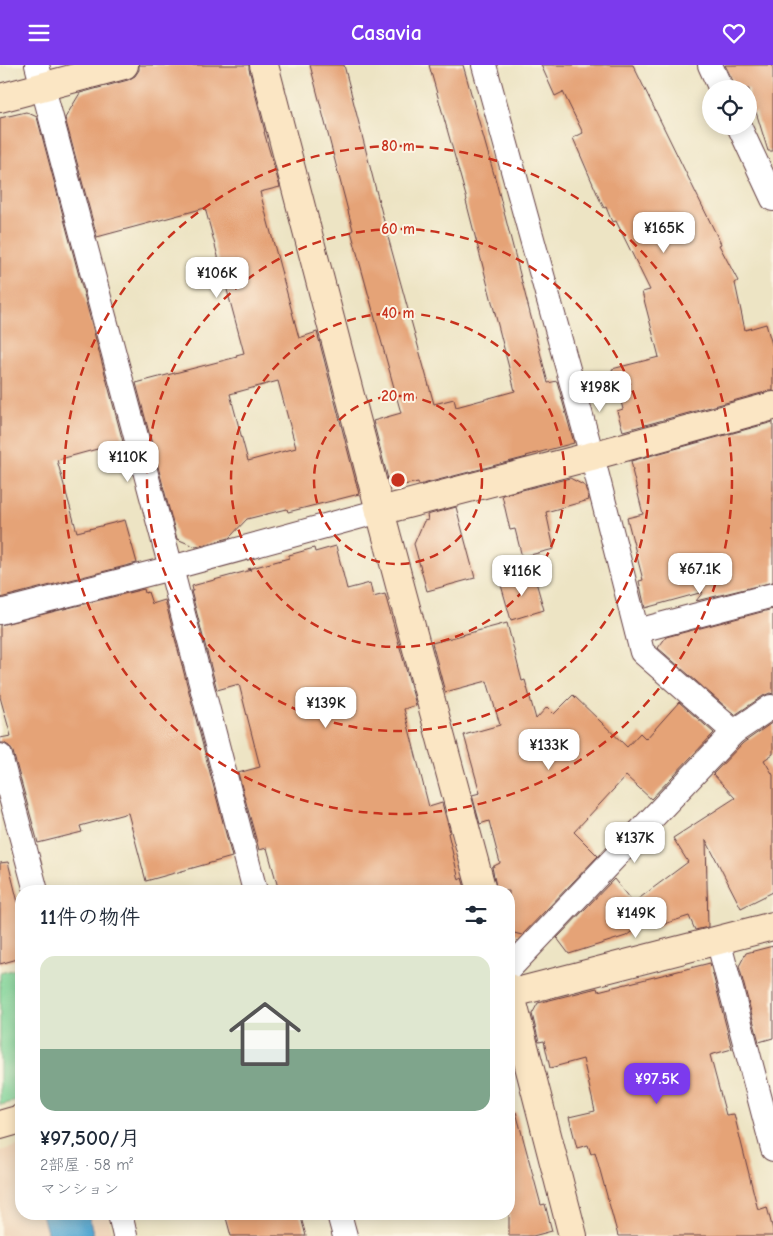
<!DOCTYPE html>
<html lang="ja">
<head>
<meta charset="utf-8">
<style>
  :root { --surface:#fff; --page:#f2f2f3; --text:#1f2937; --muted:#747a83; --line:#e0e1e3; --accent:#7c3aed }
  body { margin:0; font-family:"Comic Neue","Klee One",sans-serif; background:var(--page); color:var(--text); height:100vh; display:flex; flex-direction:column; font-size:19px; white-space:nowrap }
  * { box-sizing:border-box; margin:0 }
  p { font-size:16px; color:var(--muted) }
  .icon { flex:none; width:28px; height:28px; fill:none; stroke:currentColor; stroke-width:2; stroke-linecap:round; stroke-linejoin:round }
  .map { position:relative; flex:1; overflow:hidden }
  .details { position:absolute; left:15px; top:820px; width:500px; height:335px; display:flex; flex-direction:column; background:var(--surface); border-radius:20px; box-shadow:0 2px 12px #0003 }
  .details>* { flex:none }
  .fabs { position:absolute; left:702px; top:15px; display:grid; gap:10px }
  .fabs a { display:grid; place-items:center; width:55px; height:55px; border-radius:50%; background:var(--surface); box-shadow:0 2px 12px #0003; font-size:25px }
  .price { position:absolute; translate:-50% -42px; padding:0 11px; border-radius:10px; background:#fff; color:#222; font-size:16px; line-height:32px; filter:drop-shadow(0 1px 2px #0008) }
  .price::after { content:''; position:absolute; left:50%; top:30px; width:15px; height:11px; margin-left:-8px; background:inherit; clip-path:polygon(0 0,100% 0,50% 100%) }
  .price.on { background:var(--accent); color:#fff }
  ul { padding:0; list-style:none }
  li { display:grid; align-content:center; gap:10px; height:265px; padding:0 25px }
  li+li { border-top:1px solid var(--line) }
  li span { display:grid; place-items:center; height:155px; border-radius:15px; color:#555 }
  li>.icon { margin-inline-start:auto }
  span .icon { width:90px; height:90px; fill:#fffc; stroke-width:1 }
  li b { font-size:21px }
  h2 { display:flex; justify-content:space-between; align-items:center; height:60px; padding:0 25px; font-size:21px }
  header { display:flex; justify-content:space-between; align-items:center; height:65px; padding:0 25px; background:var(--accent); color:#fff; font-size:22px; font-weight:700 }
  .map>svg:first-child { display:block }
</style>
</head>
<body>
<header><svg class="icon" aria-label="menu" viewBox="0 0 24 24"><path d="M4 6h16M4 12h16M4 18h16"/></svg>Casavia<svg class="icon" aria-label="heart" viewBox="0 0 24 24"><path d="M12 20l-8-8c-3-5 5-10 8-4 3-6 11-1 8 4z"/></svg></header>
<div class="map">
<svg width="773" height="1171" viewBox="0 0 773 1171">
  <rect width="100%" height="100%" fill="#fcf5e5"/>
  <filter id="ink" filterUnits="userSpaceOnUse"><feTurbulence type="fractalNoise" baseFrequency=".02" numOctaves="2"/><feDisplacementMap in="SourceGraphic" scale="10" xChannelSelector="R" yChannelSelector="G"/><feConvolveMatrix kernelMatrix="1 2 1 2 8 2 1 2 1" color-interpolation-filters="sRGB"/></filter>
  <filter id="wash" filterUnits="userSpaceOnUse"><feTurbulence type="fractalNoise" baseFrequency=".0096" numOctaves="4" result="noise"/><feDisplacementMap in="SourceGraphic" scale="20" xChannelSelector="R" yChannelSelector="G"/><feGaussianBlur stdDeviation="1.12" result="paint"/><feColorMatrix in="noise" values="0 0 0 0 0 0 0 0 0 0 0 0 0 0 0 0 0 1.4 0 .05"/><feComposite in="paint" operator="in"/></filter>
  <g filter="url(#wash)">
    <rect width="100%" height="100%" fill="#ede4c4"/>
    <!-- built -->
    <polygon fill="#efd6bb" points="21,1080 21,1149 108,1149 113,1171 0,1171 0,1086"/>
    <!-- green -->
    <polygon fill="#7dd396" stroke="#647960" points="21,903 21,1035 0,1040 0,908"/>
    <!-- water -->
    <polygon fill="#57a8d2" stroke="#50647e" points="42,1149 88,1149 94,1171 48,1171"/>
    <g id="blocks">
      <!-- building -->
      <g fill="#e5a377" fill-rule="evenodd">
        <path d="M139,0H249V4L265,67H264L280,122L260,127L299,273L317,267L359,429L288,447L287,444L247,454L229,473L196,482L177,474L136,318L237,292L236,290L244,288L205,143L97,172L65,53L80,28L128,15L135,11L139,5ZM278,316L296,383L248,396L230,329Z"/>
        <polygon points="310,0 344,0 388,172 434,339 454,334 456,342 515,326 466,136 467,135 429,0 463,0 497,120 548,318 557,316 574,378 526,391 527,392 419,420 418,417 399,421 388,414 373,356 401,348 351,166 353,165"/>
        <polygon points="541,0 633,0 721,179 719,180 738,216 735,218 745,265 766,259 773,283 773,326 769,326 623,366 617,346 623,344 612,304 659,292 642,227 650,225 616,156 612,157 606,142 604,143 599,133 573,73 583,68 563,27 555,31"/>
        <polygon points="725,0 773,0 773,86 768,86 756,47 749,50 749,24 734,24 734,18"/>
        <polygon points="26,47 37,52 123,377 57,395 77,467 125,455 137,498 0,533 0,53"/>
        <polygon points="773,357 773,517 696,536 703,527 645,543 639,516 643,515 627,453 643,449 632,405 633,405 631,396"/>
        <polygon points="570,413 585,421 589,435 546,447 554,484 522,492 515,464 510,465 502,430"/>
        <polygon points="456,442 475,513 427,526 414,479 424,456 428,455 427,450"/>
        <polygon points="336,481 347,524 370,518 373,532 385,529 416,640 404,644 429,742 442,738 450,767 448,768 459,815 462,813 466,826 279,826 267,783 259,785 238,708 260,702 239,619 217,625 191,526 193,526 192,521 251,505 248,504 289,493 289,490 314,483 315,487"/>
        <polygon points="534,510 544,545 511,555 501,520"/>
        <polygon points="144,524 145,528 148,527 152,539 165,535 232,792 146,816 128,748 80,761 82,767 38,778 13,687 9,681 4,678 0,678 0,673 11,671 0,632 0,560"/>
        <polygon points="773,544 773,629 770,628 763,631 735,650 658,583 666,572"/>
        <polygon points="507,558 522,616 525,615 536,654 547,642 554,649 573,630 627,682 640,668 646,674 679,637 714,668 651,734 626,711 574,767 598,791 522,870 514,868 509,851 509,826 497,826 492,802 500,798 489,756 480,759 472,730 480,728 464,670 500,660 487,616 445,627 432,578"/>
        <polygon points="773,657 773,689 764,695 773,710 773,827 741,843 706,775 708,862 695,865 689,851 655,862 649,853 626,871 569,889 557,873 614,814 633,838 688,797 673,773 735,733 713,709 743,678"/>
        <polygon points="8,797 21,850 21,893 0,899 0,798"/>
        <polygon points="773,881 773,973 759,977 739,901 746,888"/>
        <polygon points="710,898 732,984 710,990 726,1050 734,1049 758,1145 767,1142 773,1165 773,1171 618,1171 595,1087 591,1089 588,1080 577,1083 569,1052 595,1046 583,994 550,1003 544,976 539,977 532,949 538,938 597,923 598,926"/>
        <polygon points="516,1047 541,1140 545,1139 552,1166 533,1171 509,1171 509,1048"/>
        <polygon points="225,1149 300,1149 306,1171 231,1171"/>
      </g>
    </g>
  </g>
  <g filter="url(#ink)">
    <use href="#blocks" fill-opacity="0" stroke="#623d42" stroke-width="1"/>
    <g fill="none" stroke-linecap="round" stroke-linejoin="round">
      <!-- street casing -->
      <g stroke="#623d42" stroke-width="26">
        <g id="street">
          <polyline points="37,0 171,503 255,826"/>
          <polyline points="484,0 592,391 642,587 734,667 771,642"/>
          <polyline points="710,0 721,24"/>
          <polyline points="739,61 773,134"/>
          <polyline points="0,547 171,503 380,446"/>
          <polyline points="637,566 773,530"/>
          <polyline points="0,691 36,826"/>
          <polyline points="718,875 773,1084"/>
          <polyline points="509,904 734,667"/>
          <polyline points="120,1149 125,1171"/>
          <polyline points="339,1149 345,1171"/>
        </g>
      </g>
      <!-- secondary casing -->
      <g stroke="#623d42" stroke-width="30">
        <g id="secondary">
          <polyline points="264,0 380,446 482,826"/>
          <polyline points="0,33 124,0"/>
          <polyline points="380,446 592,391 773,341"/>
          <polyline points="509,923 573,1171"/>
          <polyline points="509,929 773,861"/>
          <polyline points="0,1060 21,1054"/>
        </g>
      </g>
      <!-- street -->
      <use href="#street" stroke="#fff" stroke-width="24"/>
      <!-- secondary -->
      <use href="#secondary" stroke="#fbe6c4" stroke-width="28"/>
    </g>
  </g>
  <!-- distance rings -->
  <g fill="none" stroke="#c8321e" stroke-width="2.5" stroke-dasharray="9 6">
    <circle cx="398" cy="415" r="84"/>
    <circle cx="398" cy="415" r="167"/>
    <circle cx="398" cy="415" r="251"/>
    <circle cx="398" cy="415" r="334"/>
  </g>
  <circle cx="398" cy="415" r="8" fill="#c8321e" stroke="#fcf5e5" stroke-width="2.5"/>
  <g font-size="15" text-anchor="middle" font-weight="bold" fill="#c8321e" stroke="#fcf5e5" stroke-width="4" stroke-linejoin="round" paint-order="stroke">
    <text x="398" y="86">80 m</text>
    <text x="398" y="169">60 m</text>
    <text x="398" y="253">40 m</text>
    <text x="398" y="336">20 m</text>
  </g>
</svg>
<div class="fabs">
<a><svg class="icon" aria-label="locate" viewBox="0 0 24 24"><circle cx="12" cy="12" r="6"/><path d="M12 2v4M12 18v4M2 12h4M18 12h4"/></svg></a>
</div>
<b class="price" style="left:664px;top:189px">¥165K</b>
<b class="price" style="left:217px;top:234px">¥106K</b>
<b class="price" style="left:600px;top:348px">¥198K</b>
<b class="price" style="left:128px;top:418px">¥110K</b>
<b class="price" style="left:700px;top:530px">¥67.1K</b>
<b class="price" style="left:522px;top:532px">¥116K</b>
<b class="price" style="left:326px;top:664px">¥139K</b>
<b class="price" style="left:549px;top:706px">¥133K</b>
<b class="price" style="left:635px;top:799px">¥137K</b>
<b class="price" style="left:636px;top:874px">¥149K</b>
<b class="price on" style="left:657px;top:1040px">¥97.5K</b>
<section class="details">
<h2>11件の物件<svg class="icon" aria-label="filters" viewBox="0 0 24 24"><path d="M4 7h16M4 17h16"/><circle cx="9" cy="7" r="2"/><circle cx="15" cy="17" r="2"/></svg></h2>
<ul>
<li><span style="background:linear-gradient(#dfe7d0 60%,#7fa58c 0)"><svg class="icon" aria-label="home" viewBox="0 0 24 24"><path d="M3 11l9-7 9 7M6 9v11h12V9"/></svg></span><div><b>¥97,500/月</b><p>2部屋 · 58 m²</p><p>マンション</p></div></li>
</ul>
</section>
</div>
</body>
</html>
